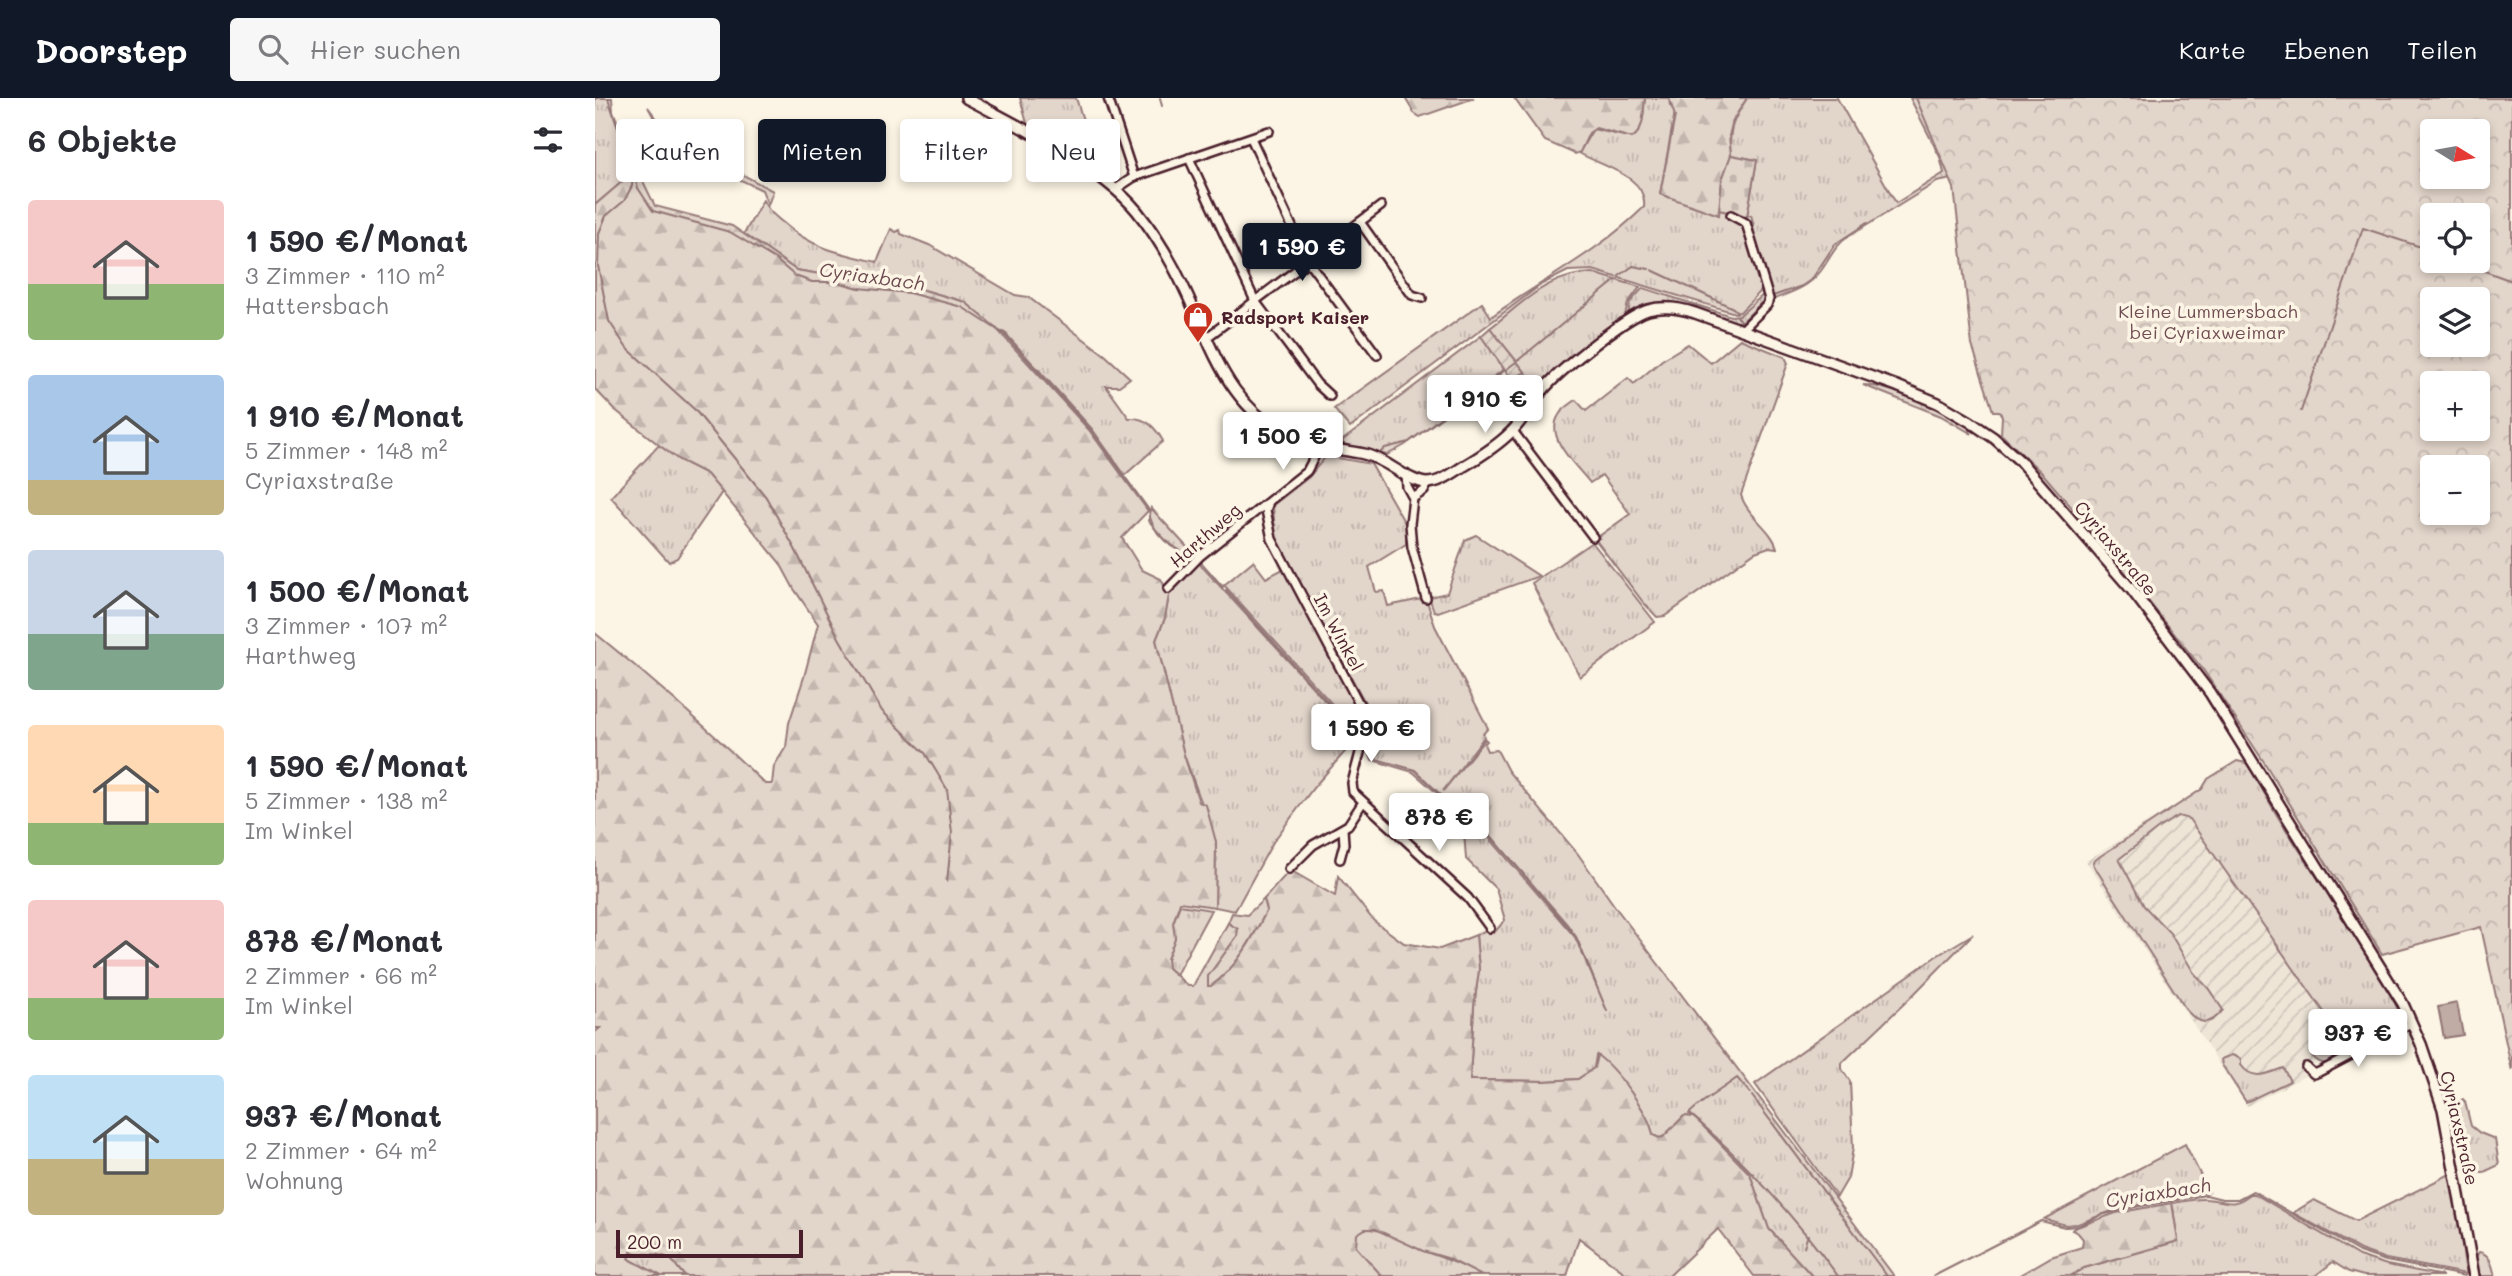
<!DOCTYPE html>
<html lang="de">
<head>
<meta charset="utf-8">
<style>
  :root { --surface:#fff; --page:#f7f7f7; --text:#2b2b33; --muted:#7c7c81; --accent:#111827 }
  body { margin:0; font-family:Mali,sans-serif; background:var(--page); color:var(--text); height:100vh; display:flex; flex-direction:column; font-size:26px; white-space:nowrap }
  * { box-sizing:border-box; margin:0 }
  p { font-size:23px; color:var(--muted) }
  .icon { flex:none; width:38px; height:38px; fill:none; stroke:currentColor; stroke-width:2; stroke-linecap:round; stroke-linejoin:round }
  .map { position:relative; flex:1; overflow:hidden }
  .side { display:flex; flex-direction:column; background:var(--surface); width:595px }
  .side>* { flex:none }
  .top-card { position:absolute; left:21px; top:21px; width:665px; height:63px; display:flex; gap:14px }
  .needle { width:46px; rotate:101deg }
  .tools { position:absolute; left:1825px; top:21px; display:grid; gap:14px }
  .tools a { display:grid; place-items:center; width:70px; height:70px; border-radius:7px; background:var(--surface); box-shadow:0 4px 10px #0003; font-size:35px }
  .scale { position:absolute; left:21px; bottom:18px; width:187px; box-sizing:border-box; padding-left:7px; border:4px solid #4a1f2b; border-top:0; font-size:19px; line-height:24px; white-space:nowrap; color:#4a1f2b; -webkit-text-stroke:5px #fcf5e5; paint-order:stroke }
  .price { position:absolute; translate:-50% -60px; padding:0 16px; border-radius:7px; background:#fff; color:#222; font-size:23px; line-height:46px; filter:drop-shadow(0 2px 4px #0008) }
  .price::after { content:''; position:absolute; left:50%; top:42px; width:21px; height:16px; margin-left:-10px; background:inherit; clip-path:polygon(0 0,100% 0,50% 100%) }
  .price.current { background:var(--accent); color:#fff }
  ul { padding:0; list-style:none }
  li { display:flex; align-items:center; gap:21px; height:175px; padding:0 28px }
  li span { display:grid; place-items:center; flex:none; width:196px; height:140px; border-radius:7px; color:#555 }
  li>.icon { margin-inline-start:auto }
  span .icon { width:84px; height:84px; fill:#fffc; stroke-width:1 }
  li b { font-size:30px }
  h2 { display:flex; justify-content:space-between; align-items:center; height:84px; padding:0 28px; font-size:30px }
  .chip { padding:0 24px; border-radius:7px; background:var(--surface); box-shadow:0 4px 10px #0003; font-size:24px; line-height:63px }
  .chip.current { background:var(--accent); color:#fff }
  header { display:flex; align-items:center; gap:42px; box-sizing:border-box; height:98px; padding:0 35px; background:var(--accent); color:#fff }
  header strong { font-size:33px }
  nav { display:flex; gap:38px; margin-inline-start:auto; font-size:24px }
  .search { width:490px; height:63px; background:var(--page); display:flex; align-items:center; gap:18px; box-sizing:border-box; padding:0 24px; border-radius:7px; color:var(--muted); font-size:26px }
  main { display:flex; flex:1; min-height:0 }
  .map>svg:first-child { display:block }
</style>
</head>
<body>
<header>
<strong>Doorstep</strong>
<div class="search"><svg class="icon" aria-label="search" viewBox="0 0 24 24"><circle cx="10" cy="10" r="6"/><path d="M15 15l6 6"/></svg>Hier suchen</div>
<nav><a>Karte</a><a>Ebenen</a><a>Teilen</a></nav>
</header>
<main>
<section class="side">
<h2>6 Objekte<svg class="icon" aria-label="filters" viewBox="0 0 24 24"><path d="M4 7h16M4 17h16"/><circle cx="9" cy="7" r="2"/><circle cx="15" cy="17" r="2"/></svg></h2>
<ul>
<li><span style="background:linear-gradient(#f6c9c9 60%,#8fb573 0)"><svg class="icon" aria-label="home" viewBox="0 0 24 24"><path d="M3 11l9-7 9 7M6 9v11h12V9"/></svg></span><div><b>1 590 €/Monat</b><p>3 Zimmer · 110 m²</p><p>Hattersbach</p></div></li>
<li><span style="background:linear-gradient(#a9c7e8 75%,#c2b280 0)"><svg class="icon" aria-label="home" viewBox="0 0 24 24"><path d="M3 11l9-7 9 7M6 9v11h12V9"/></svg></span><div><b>1 910 €/Monat</b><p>5 Zimmer · 148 m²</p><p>Cyriaxstraße</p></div></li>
<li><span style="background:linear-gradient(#c9d6e8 60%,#7fa58c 0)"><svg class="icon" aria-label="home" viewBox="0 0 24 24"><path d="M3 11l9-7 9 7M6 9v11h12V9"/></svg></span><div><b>1 500 €/Monat</b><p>3 Zimmer · 107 m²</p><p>Harthweg</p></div></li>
<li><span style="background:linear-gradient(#ffd9b3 70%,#8fb573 0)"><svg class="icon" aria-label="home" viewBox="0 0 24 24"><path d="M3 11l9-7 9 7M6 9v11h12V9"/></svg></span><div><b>1 590 €/Monat</b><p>5 Zimmer · 138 m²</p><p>Im Winkel</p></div></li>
<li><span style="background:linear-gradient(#f6c9c9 70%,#8fb573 0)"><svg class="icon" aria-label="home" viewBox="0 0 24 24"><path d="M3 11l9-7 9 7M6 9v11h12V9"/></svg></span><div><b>878 €/Monat</b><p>2 Zimmer · 66 m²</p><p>Im Winkel</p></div></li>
<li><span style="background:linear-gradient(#bfe0f5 60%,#c2b280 0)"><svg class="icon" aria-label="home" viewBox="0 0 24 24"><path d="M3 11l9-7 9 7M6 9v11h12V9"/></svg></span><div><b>937 €/Monat</b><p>2 Zimmer · 64 m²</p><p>Wohnung</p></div></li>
</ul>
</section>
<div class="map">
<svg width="1917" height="1178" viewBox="0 0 1917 1178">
  <defs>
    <pattern id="industrial-furrows" width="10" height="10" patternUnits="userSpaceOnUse" patternTransform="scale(1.75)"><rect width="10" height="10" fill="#eee5d7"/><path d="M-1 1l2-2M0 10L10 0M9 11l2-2" fill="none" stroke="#cec4b9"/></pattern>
    <pattern id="grass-tufts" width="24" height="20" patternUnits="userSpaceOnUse" patternTransform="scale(1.75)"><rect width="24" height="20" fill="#e2d5ca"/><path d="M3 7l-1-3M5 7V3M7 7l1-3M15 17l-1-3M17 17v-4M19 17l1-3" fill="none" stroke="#c3b6ae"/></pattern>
    <pattern id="forest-firs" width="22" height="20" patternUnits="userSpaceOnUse" patternTransform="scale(1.75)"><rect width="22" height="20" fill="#e2d5ca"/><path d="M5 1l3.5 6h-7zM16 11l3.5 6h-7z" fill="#c3b6ae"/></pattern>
    <pattern id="cemetery-stones" width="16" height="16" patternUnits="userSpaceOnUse" patternTransform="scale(1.75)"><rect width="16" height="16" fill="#e2d5ca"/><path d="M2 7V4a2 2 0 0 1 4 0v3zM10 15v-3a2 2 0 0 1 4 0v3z" fill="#c3b6ae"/></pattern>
    <pattern id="park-crowns" width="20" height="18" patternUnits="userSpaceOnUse" patternTransform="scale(1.75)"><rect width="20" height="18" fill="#e2d5ca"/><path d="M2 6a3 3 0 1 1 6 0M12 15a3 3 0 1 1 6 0" fill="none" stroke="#c3b6ae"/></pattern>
    <pattern id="garden-furrows" width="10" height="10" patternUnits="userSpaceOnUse" patternTransform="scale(1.75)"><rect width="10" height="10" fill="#e2d5ca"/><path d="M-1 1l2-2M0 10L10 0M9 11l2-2" fill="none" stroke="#c3b6ae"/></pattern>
  </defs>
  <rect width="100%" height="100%" fill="#fcf5e5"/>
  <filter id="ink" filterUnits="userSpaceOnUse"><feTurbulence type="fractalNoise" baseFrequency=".0143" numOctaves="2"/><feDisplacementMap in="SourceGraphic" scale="14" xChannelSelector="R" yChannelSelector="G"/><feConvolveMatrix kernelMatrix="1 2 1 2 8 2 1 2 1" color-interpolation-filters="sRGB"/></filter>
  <g filter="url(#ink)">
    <!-- industrial -->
    <polygon fill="url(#industrial-furrows)" points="1597,697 1693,861 1743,934 1715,955 1721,962 1708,971 1712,977 1652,1008 1491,763"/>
    <!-- grass -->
    <g fill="url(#grass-tufts)" stroke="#967a7a" stroke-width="2" fill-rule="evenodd">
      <polygon points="0,0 17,0 18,13 42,71 0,107"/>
      <polygon points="425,0 481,0 500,60 491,65 433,29"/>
      <path d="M1050,0H1074L1075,7L1080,14L1065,96L1124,116V112L1133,114L1134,117L1148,124L1169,188L1167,192L1145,214L1140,215L998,172L973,173L947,186L755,330L739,311L887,205L896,219C947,182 1004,154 1049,109C1053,78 1006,68 984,55L998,31L1037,40C1050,31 1048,14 1050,0Z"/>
      <path d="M1152,0H1242L1301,105L1349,75L1345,59L1315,0H1329L1357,81L1342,84L1253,139C1239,148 1235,161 1225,174C1213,190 1194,195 1177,202L1155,130L1159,128L1156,117L1152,118L1162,62L1136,57C1133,31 1138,22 1152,0Z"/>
      <polygon points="53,9 75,38 91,51 122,63 178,93 173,107 167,92 79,50 71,42"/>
      <path d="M168,102C172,112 179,117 186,123C216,150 244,155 282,164L296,131L301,134L305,132L306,136L334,147L420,197L433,199L510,257L535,280L524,288H511L534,320C551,319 560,329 568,343L530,377L497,331L410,235L403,233L370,204L315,188L261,182L201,172L149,136Z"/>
      <path d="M998,175L1045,189L1033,205L1029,221L963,271L944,291L895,230C929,204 953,176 998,175Z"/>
      <path d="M1048,190L1136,218L1145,217L1169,196L1173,202L1149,226H1144C1107,212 1070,195 1033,217L1035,204Z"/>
      <polygon points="886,238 909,271 810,347 792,357 748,346 748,342"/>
      <path d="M1145,241L1190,259L1193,265L1146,397C1152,418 1177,431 1182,450L1174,449L1160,454L1070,518L1062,519L1048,504L1000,441L1004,440L1003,439L1035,416L1007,377L995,385C982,368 949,340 964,317C967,311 976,306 981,302L991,313L1033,280L1039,286L1067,262L1093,246L1116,265Z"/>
      <path d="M1268,287C1287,286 1357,313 1371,326C1372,327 1376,335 1377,336L1346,318Z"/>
      <polygon points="64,347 84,362 112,376 127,394 82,460 74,464 16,399"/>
      <path d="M731,358L776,366L811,427V446L774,469L781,494L789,493L793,508L831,500L840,528L893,630L888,636L889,639L848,693L890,641L892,643L889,646L892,653L902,652L913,673L983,756L1021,810L1299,1178H1217L1174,1131L1155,1076L1103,1023L1098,1019L1089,1018L1068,1039L1064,1040L1058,1037C1054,1014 1020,970 1001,958L999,970L983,981L950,983L875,982L879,908L884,872L881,837L895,830L899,835L910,822L901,791L871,761C868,721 871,725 839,701L843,696L818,674L777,662L771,650L777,627L773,610L680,439L678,407L714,379ZM879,719L972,826L981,839L1001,886L980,839L878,721Z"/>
      <path d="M556,410L602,460C580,453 568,441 554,423Z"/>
      <polygon points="881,437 944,478 843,514 839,513 834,499 852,495 870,442"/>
      <polygon points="997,444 1060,524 985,579 937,485"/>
      <polygon points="602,463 763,639 719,689 678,744 640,813 620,809 621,744 589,657 561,542 570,520 574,497"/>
      <polygon points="658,463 671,480 688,471 766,615 768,624 766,638 629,487"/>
      <path d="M1642,663L1651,665L1655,670L1683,719L1790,885L1808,922L1806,925C1789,934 1745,970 1728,965C1722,964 1719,960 1715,955L1743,934L1594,721L1583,718L1565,729L1524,761L1549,808L1575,835L1599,875L1613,890L1628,912C1615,928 1606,928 1592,913L1499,768L1498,764L1504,759L1607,691L1613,681Z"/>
      <path d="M669,801L672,812C657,840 642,870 616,888H613V878L642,838V831L633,825L637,815L652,817Z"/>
      <polygon points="585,807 616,812 581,877 573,870 572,861 580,840 578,825"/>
      <polygon points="1378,836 1316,899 1247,965 1247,971 1255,983 1258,1050 1253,1080 1242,1099 1160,986 1340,859"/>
      <path d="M1637,957L1646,961V967C1658,984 1673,975 1688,970L1695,983L1651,1004L1627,967L1626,961Z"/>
      <polygon points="1868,1001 1870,1004 1876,1028 1885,1035 1900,1041 1904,1067 1889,1074 1879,1074 1871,1065 1863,1004"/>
      <polygon points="1590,1046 1614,1094 1522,1111 1483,1126 1471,1127 1449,1121"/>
      <polygon points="1857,1075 1871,1176 1791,1161 1765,1152 1698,1115 1719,1102 1761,1123"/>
      <path d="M1655,1096H1660L1764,1158L1792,1167L1848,1178H1769L1754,1174L1738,1164L1720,1178H1475L1489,1170L1583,1143L1577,1105C1588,1104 1600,1100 1611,1101C1631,1102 1637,1111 1655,1096Z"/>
      <path d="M770,1131C789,1130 808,1144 826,1152C847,1160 868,1166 887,1178H787L761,1150V1136Z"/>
      <path d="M36,1154C48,1157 65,1154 75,1161C80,1164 84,1173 90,1178H66L34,1161Z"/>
      <path d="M1884,1154C1896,1156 1897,1168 1900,1178H1884L1881,1159Z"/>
    </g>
    <!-- forest -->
    <g fill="url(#forest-firs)" stroke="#967a7a" stroke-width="2">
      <polygon points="810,0 879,0 825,19 819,15"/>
      <path d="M919,0H1050C1048,14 1050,31 1037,40L1001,30L994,35L985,54L980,56L950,43Z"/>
      <polygon points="1074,0 1152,0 1138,22 1134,38 1136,57 1127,82 1124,117 1065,96 1080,18"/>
      <path d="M42,71L60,108L137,128L201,172L261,182L315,188L370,204L400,229L494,332L553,413L527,440L547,472L566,481L574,497L570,520L561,542L589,657L604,704L611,707L621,744L620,809L585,804L578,825L580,840L572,861L573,870L593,888H598L633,825L643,831L642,838L613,878V888H616C642,870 658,840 672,812L669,801L695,772L740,798L743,778L779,823L809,845L845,851L881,837L884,872L879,908L875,982L950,983L983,981L999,970L1002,957C1020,970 1054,1014 1058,1037L1064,1040L1068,1039L1089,1018L1098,1019L1103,1023L1155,1076L1174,1131L1217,1178H1159L1123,1131L1074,1178H1042L1030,1175L984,1140L972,1178H887L852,1160L828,1153L780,1131H770L762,1136L761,1149L787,1178H90C84,1173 80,1164 75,1161C65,1154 48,1157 36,1154L34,1161L66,1178H0V934L5,930H0V535C60,583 116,633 170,686H177L179,668L191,649L194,625L209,579L223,526L199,491L185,465L112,376L84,362L64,347L19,311L0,291V107Z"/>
      <polygon points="1577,1105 1583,1143 1489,1170 1475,1178 1423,1178 1456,1159 1487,1149 1488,1141 1483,1135 1477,1132 1479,1130 1521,1115"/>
    </g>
    <!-- cemetery -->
    <polygon fill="url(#cemetery-stones)" stroke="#967a7a" stroke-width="2" points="1136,57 1162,62 1152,118 1124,112 1127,82"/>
    <!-- park -->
    <path fill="url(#park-crowns)" stroke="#967a7a" stroke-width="2" fill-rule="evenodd" d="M1321,0H1917V973L1886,829L1787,856L1669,664L1609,573L1503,440L1448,376L1406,336L1407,318L1404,313H1398L1377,247L1359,90ZM1838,33H1883V79H1838ZM1838,117H1883V163H1838ZM1838,201H1883V247H1838ZM1838,285H1883V331H1838ZM1838,369H1883V415H1838Z"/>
    <!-- garden -->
    <polygon fill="url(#garden-furrows)" stroke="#967a7a" stroke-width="2" points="895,230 930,274 917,282 886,238"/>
    <!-- water -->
    <polygon fill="#c0aca5" stroke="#917474" stroke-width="2" points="1862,905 1868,937 1849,940 1843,909"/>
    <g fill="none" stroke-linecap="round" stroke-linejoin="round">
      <!-- stream -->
      <g stroke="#917474" stroke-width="2">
        <path d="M13,0L43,90L58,113L135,134L180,161L200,178L217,184H242L264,190L314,195L367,209L409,236L496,332L554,412C555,434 578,455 600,458"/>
        <polyline points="565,0 567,8"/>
        <polyline points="38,76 37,88 29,103 11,118 4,135 3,168 14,223 31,249 100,312 171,399 200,451 244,540 287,613 330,655 352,691 357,735 352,784"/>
        <polyline points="1862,163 1917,183"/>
        <polyline points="1057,172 1138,210 1142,214"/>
        <polyline points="1024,178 1038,168 1054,171"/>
        <polyline points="1178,198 1207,188 1217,181 1240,146 1272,125"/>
        <polyline points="1142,218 1145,223 1148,223 1171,200"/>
        <polyline points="1706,313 1768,130 1838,153"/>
        <polyline points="786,354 790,350 814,344 921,264 1021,182"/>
        <polyline points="605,463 628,489"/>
        <polyline points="631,492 765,640"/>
        <polyline points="772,648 781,661 820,672 847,698 874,715 898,740 981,839 1012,913"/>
        <polyline points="1157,998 1292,1178"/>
        <path d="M1094,1016C1106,1003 1126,992 1142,980L1155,995"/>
        <path d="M1095,1016C1148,1061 1202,1122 1243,1178"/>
        <polyline points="1209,1148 1213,1137"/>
        <polyline points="1339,1178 1446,1123 1470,1129 1484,1128 1506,1117 1540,1109 1611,1097 1627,1101 1643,1101 1658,1093 1764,1154 1791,1163 1870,1178"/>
      </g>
      <!-- minor casing -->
      <g stroke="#4a1f2b" stroke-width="12">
        <g id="minor">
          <polyline points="513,0 539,79"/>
          <polyline points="656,40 713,163 782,257"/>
          <polyline points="594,60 660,203 722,286 735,298"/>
          <polyline points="521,91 539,79 674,33"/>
          <polyline points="1136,117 1151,125 1174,201 1172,207 1147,232"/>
          <polyline points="765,124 817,197 827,200"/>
          <polyline points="611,240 786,108"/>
          <polyline points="918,333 998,439"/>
          <polyline points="811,376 812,389 818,400 815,426 817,449 831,500"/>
          <polyline points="818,400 829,393 833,385"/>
          <polyline points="673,407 671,412 677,441 771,619 771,632 757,685 758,694 873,800 895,830"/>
          <polyline points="573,491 605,458 712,373 725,348"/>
          <polyline points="745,761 749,746 748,731"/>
          <polyline points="694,771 718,747 753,727 768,704"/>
          <polyline points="1711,969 1719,976 1724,974 1817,925"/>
        </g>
      </g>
      <!-- tertiary casing -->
      <g stroke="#4a1f2b" stroke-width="14">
        <path id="tertiary" d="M371,0C421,26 507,70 542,113C562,138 578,166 591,194C620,256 635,313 702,342C723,351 747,351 769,356C792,361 811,383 831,385C845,385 858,375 869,368C886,358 902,348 916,334C929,322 936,305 948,292C964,273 1030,219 1053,212C1068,208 1085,210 1100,215L1302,288L1343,305L1374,323L1399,340L1425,363L1536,491L1615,595L1808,906L1826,946L1848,1011L1879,1178"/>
      </g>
      <!-- minor -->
      <use href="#minor" stroke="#fcf5e5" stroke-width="7"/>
      <!-- tertiary -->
      <use href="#tertiary" stroke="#fcf5e5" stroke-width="9"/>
    </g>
  </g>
  <!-- icons -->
  <defs>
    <g id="shop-pin" transform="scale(1.575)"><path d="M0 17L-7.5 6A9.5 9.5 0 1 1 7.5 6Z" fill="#c8321e" stroke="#fcf5e5"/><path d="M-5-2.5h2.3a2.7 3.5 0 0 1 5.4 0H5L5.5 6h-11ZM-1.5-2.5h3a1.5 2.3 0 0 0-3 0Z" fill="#fff"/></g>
  </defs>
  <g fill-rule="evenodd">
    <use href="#shop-pin" x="603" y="219"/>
  </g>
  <g text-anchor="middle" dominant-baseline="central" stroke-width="7" stroke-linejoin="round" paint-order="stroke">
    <!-- park labels -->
    <g font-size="18" fill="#704c53" stroke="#fcf5e5">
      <text x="1613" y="213">Kleine Lummersbach<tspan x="1613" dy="21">bei Cyriaxweimar</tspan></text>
    </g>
    <!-- poi labels -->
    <g font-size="18" font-weight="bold" fill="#4a1f2b" stroke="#fcf5e5" text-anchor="start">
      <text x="626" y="219">Radsport Kaiser</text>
    </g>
    <!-- street labels -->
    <g font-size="18" fill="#4a1f2b" stroke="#fcf5e5">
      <text transform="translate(610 437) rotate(-41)">Harthweg</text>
      <text transform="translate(1521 450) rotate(50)">Cyriaxstraße</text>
      <text transform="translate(744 534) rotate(62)">Im Winkel</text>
      <text transform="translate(1865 1030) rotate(77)">Cyriaxstraße</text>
    </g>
    <!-- water labels -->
    <g font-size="19" font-style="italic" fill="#6d4950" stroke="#fcf5e5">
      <text transform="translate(277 178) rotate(8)">Cyriaxbach</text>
      <text transform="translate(1563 1094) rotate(-9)">Cyriaxbach</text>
    </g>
  </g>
</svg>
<div class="tools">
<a><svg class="needle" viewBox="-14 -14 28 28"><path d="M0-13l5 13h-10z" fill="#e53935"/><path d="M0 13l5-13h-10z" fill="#7c7c81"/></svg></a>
<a><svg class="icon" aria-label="locate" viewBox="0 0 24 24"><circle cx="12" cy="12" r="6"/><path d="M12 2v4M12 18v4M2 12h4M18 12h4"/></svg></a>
<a><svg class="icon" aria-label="layers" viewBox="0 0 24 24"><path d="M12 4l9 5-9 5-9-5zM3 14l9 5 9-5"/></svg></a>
<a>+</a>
<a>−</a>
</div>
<div class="scale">200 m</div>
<b class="price current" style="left:707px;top:185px">1 590 €</b>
<b class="price" style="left:890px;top:337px">1 910 €</b>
<b class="price" style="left:688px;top:374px">1 500 €</b>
<b class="price" style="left:776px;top:666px">1 590 €</b>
<b class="price" style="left:844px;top:755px">878 €</b>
<b class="price" style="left:1763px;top:971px">937 €</b>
<div class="top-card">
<a class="chip">Kaufen</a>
<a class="chip current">Mieten</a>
<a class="chip">Filter</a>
<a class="chip">Neu</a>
</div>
</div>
</main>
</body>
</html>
